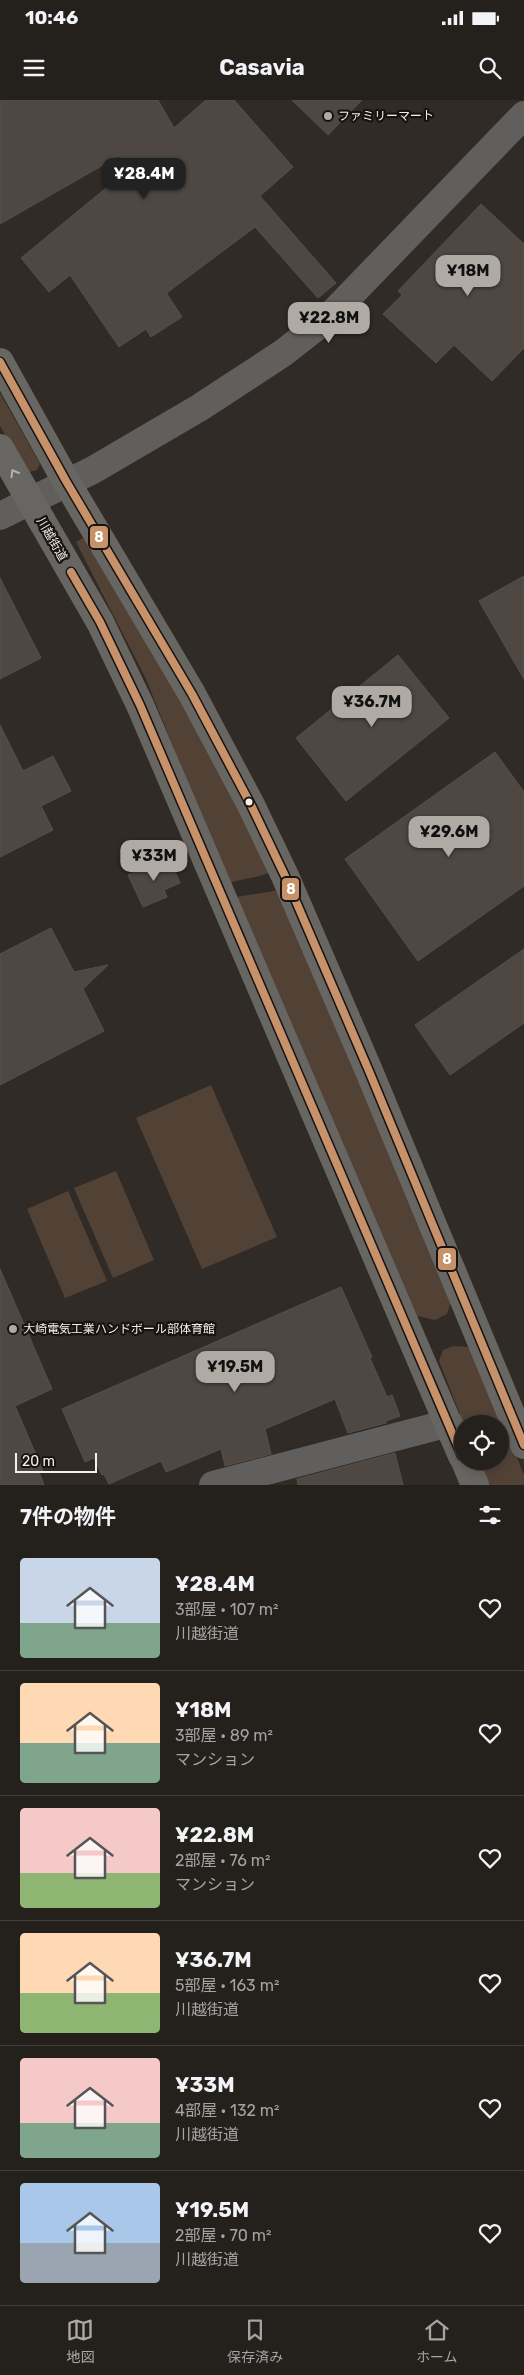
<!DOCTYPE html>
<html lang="ja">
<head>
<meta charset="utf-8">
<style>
  :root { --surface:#24201c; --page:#2c2825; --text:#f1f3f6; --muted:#a3a3a3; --line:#413e3b; --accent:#b0aaa5 }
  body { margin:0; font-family:Rubik,"Noto Sans JP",sans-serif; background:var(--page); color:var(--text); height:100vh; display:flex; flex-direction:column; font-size:19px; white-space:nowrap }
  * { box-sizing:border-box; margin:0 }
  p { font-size:16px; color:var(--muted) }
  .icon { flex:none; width:28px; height:28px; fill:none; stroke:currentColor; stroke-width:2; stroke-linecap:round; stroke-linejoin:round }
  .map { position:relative; height:1385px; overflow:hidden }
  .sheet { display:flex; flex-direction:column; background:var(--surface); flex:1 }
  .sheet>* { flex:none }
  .tools { position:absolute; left:454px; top:1315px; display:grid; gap:10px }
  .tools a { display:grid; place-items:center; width:55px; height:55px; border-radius:50%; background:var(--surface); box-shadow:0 2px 12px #0003,0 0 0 1px var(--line); font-size:25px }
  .scale { position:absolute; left:15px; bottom:12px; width:82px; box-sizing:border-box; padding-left:5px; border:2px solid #f5eee9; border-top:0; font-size:14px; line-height:18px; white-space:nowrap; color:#f5eee9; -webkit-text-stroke:4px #181310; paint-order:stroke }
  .price { position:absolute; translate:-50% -42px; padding:0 11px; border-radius:10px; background:var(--accent); color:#111; font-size:16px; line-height:32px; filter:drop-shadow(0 1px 2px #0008) }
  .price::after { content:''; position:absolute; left:50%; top:30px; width:15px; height:11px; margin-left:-8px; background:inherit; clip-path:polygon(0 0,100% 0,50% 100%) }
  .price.selected { background:#222; color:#fff }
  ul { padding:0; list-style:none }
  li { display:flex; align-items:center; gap:15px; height:125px; padding:0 20px }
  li+li { border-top:1px solid var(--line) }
  li span { display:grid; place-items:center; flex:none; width:140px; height:100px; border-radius:5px; color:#555 }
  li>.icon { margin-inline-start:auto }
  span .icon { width:60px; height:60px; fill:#fffc; stroke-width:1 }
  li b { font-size:21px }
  h2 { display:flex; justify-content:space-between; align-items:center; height:60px; padding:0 20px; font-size:21px }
  .status { display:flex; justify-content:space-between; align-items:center; height:35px; padding:0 25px; background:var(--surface); direction:ltr }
  .status svg { height:14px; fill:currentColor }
  header { display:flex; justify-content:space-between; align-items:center; height:65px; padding:0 20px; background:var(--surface); font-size:22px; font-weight:700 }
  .tabs { display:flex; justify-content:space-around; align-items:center; height:70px; border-top:1px solid var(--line); background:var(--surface); font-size:14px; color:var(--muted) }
  .tabs a { display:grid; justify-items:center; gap:2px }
  .tabs .selected { color:var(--accent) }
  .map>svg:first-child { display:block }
</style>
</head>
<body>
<div class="status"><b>10:46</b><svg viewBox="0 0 49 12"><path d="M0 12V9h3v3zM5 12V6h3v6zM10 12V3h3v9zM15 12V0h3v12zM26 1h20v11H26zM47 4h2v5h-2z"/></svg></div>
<header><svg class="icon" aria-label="menu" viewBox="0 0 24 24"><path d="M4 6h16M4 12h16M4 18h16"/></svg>Casavia<svg class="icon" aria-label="search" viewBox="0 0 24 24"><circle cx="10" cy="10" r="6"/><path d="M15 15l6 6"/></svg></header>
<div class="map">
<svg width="524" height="1385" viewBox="0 0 524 1385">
  <rect width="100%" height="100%" fill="#302b26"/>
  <!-- green -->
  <g fill="#524236">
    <polygon points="0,293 40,364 37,370 29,372 25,370 0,326"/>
    <path d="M87,436L187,612L271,772C257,778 243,779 228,783L146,579L76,442Z"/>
    <polygon points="280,790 451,1202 447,1214 435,1220 417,1216 236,797"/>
    <polygon points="211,985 277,1137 202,1169 136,1018"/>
    <polygon points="116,1071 154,1160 113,1178 74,1088"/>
    <polygon points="68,1091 107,1181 65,1198 27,1109"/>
    <polygon points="453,1246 468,1247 474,1252 524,1375 524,1385 489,1385 479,1361 500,1361 500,1324 464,1324 439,1261 443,1250"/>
  </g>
  <!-- building -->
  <g fill="#4f4842" stroke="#55504c">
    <polygon points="0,0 158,0 174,28 206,0 234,0 293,67 260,96 336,183 318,198 255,127 168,192 167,194 182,217 151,237 146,229 119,247 70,175 49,192 21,158 128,70 119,56 0,124"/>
    <polygon points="292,0 362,0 328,35"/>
    <polygon points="481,104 524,144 524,248 492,281 454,245 436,263 383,214 402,195 398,191"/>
    <polygon points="524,476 524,579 479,501"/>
    <polygon points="0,478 41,558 0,579"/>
    <polygon points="398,555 449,618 346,701 296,638"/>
    <polygon points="0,625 23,671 53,656 71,691 41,706 53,730 0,757"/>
    <polygon points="495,652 524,692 524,786 418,861 345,759"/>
    <polygon points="170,760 180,783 164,790 167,797 143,807 128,775 152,764 153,767"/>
    <polygon points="51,828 74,872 108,865 83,889 104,931 0,985 0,854"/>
    <polygon points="524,849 524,923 450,975 415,925"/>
    <polygon points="0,1169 52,1289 15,1306 43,1371 39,1372 44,1385 0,1385"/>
    <polygon points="341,1187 372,1257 370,1258 387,1297 392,1295 400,1316 386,1321 386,1323 348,1333 335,1299 265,1329 271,1354 225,1366 221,1349 166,1372 161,1361 109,1384 104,1374 102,1375 94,1358 85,1362 62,1309"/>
    <polygon points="395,1353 403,1385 298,1385 297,1379"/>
  </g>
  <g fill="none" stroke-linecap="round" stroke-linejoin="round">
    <!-- minor -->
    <g stroke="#615f5d" stroke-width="28">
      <polyline points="0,416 93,370 199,308 283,253 329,217 524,15"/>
      <polyline points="213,1385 449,1323"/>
    </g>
    <!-- highway -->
    <g stroke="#686662" stroke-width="28">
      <polyline points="0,262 66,381 192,594 251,705 285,776 369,971 524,1345"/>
      <polyline points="0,348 100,522 140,605 462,1356"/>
      <polyline points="465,1361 475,1385"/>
    </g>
    <!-- bus-1 casing -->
    <g stroke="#181310" stroke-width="11">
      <g id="bus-1">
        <polyline points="0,262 66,381 192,594 251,705 285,776 369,971 524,1345"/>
        <polyline points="71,472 100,522 140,605 462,1356"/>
      </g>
    </g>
    <!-- bus-1 -->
    <use href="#bus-1" stroke="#c7916a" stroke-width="8"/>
  </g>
  <!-- one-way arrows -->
  <defs><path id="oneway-chevron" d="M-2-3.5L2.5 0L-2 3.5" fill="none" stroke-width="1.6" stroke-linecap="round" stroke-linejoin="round" transform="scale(1.25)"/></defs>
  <use stroke="#b6b1ac" href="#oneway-chevron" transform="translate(14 373) rotate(-120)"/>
  <!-- markers -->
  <g fill="#b0aaa5" stroke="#181310" stroke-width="2">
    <circle cx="328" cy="16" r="5"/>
    <circle cx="13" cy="1229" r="5"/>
  </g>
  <circle fill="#f5eee9" stroke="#181310" stroke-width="2" cx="249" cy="702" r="4.5"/>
  <g text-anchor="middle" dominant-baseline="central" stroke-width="4.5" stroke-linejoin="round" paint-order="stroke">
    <!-- poi labels -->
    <g font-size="12" fill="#f5eee9" stroke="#181310" text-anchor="start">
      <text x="338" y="16">ファミリーマート</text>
      <text x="23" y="1229">大崎電気工業ハンドボール部体育館</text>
    </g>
    <!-- street labels -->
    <g font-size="12" fill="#f5eee9" stroke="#181310">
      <text transform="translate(52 439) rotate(60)">川越街道</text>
    </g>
  </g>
  <g stroke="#181310" stroke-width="2">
    <rect x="89" y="425" width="20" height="24" rx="5" fill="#c7916a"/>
    <rect x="281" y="777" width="19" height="24" rx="5" fill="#c7916a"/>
    <rect x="437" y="1147" width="20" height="24" rx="5" fill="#c7916a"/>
  </g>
  <g font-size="14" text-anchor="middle" font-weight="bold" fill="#fff">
    <text x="99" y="442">8</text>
    <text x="291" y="794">8</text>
    <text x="447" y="1164">8</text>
  </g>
</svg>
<div class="tools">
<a><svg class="icon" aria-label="locate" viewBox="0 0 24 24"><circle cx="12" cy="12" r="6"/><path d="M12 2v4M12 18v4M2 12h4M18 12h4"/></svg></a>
</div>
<div class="scale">20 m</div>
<b class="price selected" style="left:144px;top:100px">¥28.4M</b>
<b class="price" style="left:468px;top:197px">¥18M</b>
<b class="price" style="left:329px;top:244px">¥22.8M</b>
<b class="price" style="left:372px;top:628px">¥36.7M</b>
<b class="price" style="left:449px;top:758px">¥29.6M</b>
<b class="price" style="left:154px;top:782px">¥33M</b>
<b class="price" style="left:235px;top:1293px">¥19.5M</b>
</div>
<section class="sheet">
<h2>7件の物件<svg class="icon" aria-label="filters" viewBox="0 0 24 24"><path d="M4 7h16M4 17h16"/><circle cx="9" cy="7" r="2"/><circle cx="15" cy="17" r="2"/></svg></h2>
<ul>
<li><span style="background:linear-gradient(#c9d6e8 65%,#7fa58c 0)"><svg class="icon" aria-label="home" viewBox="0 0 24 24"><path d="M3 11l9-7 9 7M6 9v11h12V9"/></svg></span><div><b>¥28.4M</b><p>3部屋 · 107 m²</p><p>川越街道</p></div><svg class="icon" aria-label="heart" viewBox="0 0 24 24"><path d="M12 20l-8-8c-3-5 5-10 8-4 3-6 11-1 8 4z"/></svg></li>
<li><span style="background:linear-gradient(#ffd9b3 60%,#7fa58c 0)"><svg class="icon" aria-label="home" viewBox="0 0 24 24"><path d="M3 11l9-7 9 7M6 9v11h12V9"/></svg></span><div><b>¥18M</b><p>3部屋 · 89 m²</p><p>マンション</p></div><svg class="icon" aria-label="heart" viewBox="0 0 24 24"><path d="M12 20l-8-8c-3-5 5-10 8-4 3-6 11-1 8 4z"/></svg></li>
<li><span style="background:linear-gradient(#f6c9c9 65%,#8fb573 0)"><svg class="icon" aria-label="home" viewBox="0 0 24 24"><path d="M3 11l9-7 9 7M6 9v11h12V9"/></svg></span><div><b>¥22.8M</b><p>2部屋 · 76 m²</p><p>マンション</p></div><svg class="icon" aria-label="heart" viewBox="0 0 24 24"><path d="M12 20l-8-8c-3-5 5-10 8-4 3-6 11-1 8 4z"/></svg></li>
<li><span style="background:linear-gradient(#ffd9b3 60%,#8fb573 0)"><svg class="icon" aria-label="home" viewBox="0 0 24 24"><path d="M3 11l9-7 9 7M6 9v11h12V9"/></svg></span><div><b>¥36.7M</b><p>5部屋 · 163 m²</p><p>川越街道</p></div><svg class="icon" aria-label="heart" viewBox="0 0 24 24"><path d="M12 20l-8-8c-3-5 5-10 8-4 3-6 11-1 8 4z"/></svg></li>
<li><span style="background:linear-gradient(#f6c9c9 65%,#7fa58c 0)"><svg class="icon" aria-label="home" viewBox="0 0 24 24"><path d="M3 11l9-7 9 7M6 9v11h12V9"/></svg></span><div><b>¥33M</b><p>4部屋 · 132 m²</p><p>川越街道</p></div><svg class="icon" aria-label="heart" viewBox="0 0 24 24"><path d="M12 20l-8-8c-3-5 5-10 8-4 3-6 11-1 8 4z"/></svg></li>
<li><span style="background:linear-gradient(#a9c7e8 60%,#9aa5b1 0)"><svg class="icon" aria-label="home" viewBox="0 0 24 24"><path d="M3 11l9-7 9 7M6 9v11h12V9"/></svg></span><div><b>¥19.5M</b><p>2部屋 · 70 m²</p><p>川越街道</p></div><svg class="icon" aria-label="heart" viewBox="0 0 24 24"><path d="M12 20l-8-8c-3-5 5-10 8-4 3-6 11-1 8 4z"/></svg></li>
</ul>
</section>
<nav class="tabs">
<a class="selected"><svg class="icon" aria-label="map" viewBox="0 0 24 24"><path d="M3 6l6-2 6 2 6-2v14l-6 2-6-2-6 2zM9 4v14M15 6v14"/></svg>地図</a>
<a><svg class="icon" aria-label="saved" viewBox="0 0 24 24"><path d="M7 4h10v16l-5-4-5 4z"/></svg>保存済み</a>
<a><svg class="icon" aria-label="home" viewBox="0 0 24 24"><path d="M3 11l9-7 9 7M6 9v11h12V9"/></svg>ホーム</a>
</nav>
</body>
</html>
